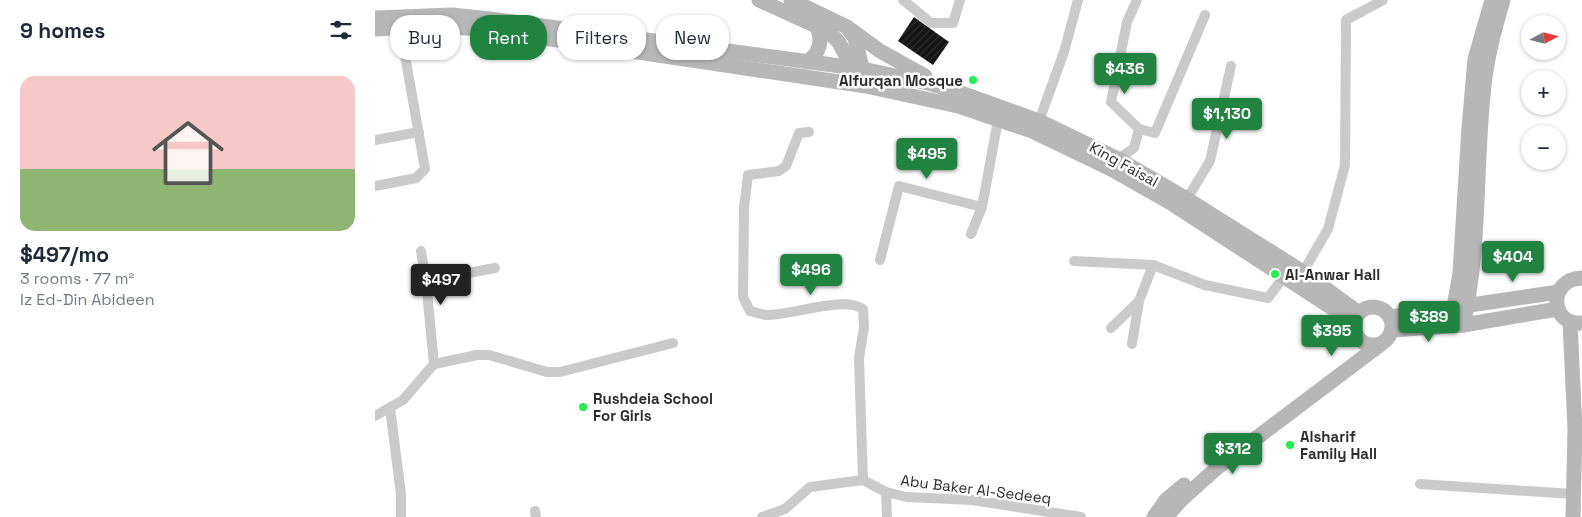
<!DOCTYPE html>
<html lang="en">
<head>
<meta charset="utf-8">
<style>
  :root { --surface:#fff; --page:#f2f2f3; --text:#1f2937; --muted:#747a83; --accent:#208340 }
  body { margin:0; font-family:"Space Grotesk",sans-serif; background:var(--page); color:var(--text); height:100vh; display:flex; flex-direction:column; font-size:19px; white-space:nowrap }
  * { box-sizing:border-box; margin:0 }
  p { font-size:16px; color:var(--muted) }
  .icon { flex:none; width:28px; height:28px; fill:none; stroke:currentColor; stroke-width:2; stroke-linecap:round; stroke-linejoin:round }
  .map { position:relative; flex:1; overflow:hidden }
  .side { display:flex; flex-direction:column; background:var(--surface); width:375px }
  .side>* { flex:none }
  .top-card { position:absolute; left:15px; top:15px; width:475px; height:45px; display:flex; gap:10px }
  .needle { width:32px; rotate:83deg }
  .buttons { position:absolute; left:1146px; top:15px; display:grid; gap:10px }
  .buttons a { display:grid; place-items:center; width:45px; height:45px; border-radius:50%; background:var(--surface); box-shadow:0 1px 4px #0004; font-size:25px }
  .price { position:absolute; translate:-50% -42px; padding:0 11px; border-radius:5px; background:var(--accent); color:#fff; font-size:16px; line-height:32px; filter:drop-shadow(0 1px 2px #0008) }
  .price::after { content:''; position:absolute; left:50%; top:30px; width:15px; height:11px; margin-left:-8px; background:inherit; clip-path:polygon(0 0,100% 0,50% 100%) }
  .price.active { background:#222; color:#fff }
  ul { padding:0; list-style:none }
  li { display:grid; align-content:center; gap:10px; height:265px; padding:0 20px }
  li span { display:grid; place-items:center; height:155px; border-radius:15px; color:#555 }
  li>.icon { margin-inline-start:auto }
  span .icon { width:90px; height:90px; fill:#fffc; stroke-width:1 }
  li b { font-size:21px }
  h2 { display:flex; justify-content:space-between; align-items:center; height:60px; padding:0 20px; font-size:21px }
  .pill { padding:0 18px; border-radius:20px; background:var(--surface); box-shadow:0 1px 4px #0004; font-size:18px; line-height:45px }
  .pill.active { background:var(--accent); color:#fff }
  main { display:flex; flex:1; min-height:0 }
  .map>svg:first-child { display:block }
</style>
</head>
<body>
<main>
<section class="side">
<h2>9 homes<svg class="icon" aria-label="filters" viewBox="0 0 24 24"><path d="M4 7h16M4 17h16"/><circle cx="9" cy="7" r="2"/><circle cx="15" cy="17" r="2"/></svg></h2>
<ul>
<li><span style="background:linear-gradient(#f6c9c9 60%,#8fb573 0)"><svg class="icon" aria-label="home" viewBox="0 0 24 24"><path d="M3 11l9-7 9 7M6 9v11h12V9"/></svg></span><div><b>$497/mo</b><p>3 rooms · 77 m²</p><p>Iz Ed-Din Abideen</p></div></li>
</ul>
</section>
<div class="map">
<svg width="1207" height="517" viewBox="0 0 1207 517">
  <defs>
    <pattern id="building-hatch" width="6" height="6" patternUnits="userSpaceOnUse" patternTransform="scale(1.25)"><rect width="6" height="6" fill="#141414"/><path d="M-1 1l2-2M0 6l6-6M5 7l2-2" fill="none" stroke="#2e2e2e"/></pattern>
  </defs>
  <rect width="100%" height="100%" fill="#fff"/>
  <!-- building -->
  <polygon fill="url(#building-hatch)" points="539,17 574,42 558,65 523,41"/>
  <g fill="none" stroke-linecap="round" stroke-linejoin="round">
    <!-- street -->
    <g stroke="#cacaca" stroke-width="10">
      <polyline points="528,0 556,23 578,23 585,0"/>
      <polyline points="664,121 689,52 703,0"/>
      <polyline points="764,129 780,133 830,15"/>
      <path d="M434,132L424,133L411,166L404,171L373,175L369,207L368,297L375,311C380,312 385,314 390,315C415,316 469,295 488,309L489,327L484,358L488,480"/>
      <polyline points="0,140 44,132"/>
      <polyline points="743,159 759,148 764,129 736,102 752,22 762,0"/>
      <polyline points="0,186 41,178 50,169 25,27"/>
      <polyline points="812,199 835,161 856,66"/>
      <polyline points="596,234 607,207"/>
      <polyline points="46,251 51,281 59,364"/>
      <polyline points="505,260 524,186 607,207 623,120"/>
      <polyline points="699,261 778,265 764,301 757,344"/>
      <polyline points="778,265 830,285 893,298 908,278"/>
      <polyline points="928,272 953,229 970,165 971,20 1008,0"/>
      <polyline points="51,281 120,268"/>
      <polyline points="736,328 764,301"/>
      <polyline points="15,408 26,494 26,517"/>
      <polyline points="0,416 28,400 59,364 102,355 114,355 172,372 185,372 298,343"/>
      <polyline points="1045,484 1198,494"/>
      <polyline points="511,492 512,517"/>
      <polyline points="160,511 161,517"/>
      <polyline points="387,517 410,509 435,487 488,480 511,492 532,497 597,500 706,517"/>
    </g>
    <!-- secondary -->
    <g stroke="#b7b7b7" stroke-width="15">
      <polyline points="384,0 452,31 463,41 481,73"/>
      <polyline points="416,0 472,27 480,38 489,77"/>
      <polyline points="0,18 77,15 115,19 488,69 557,84 589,94 664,121 743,159 812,199 928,272 984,313"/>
      <polyline points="472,27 505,51 550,76"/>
      <polyline points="0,29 56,26 108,29 491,86 583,106 657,131 736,169 796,203 980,323"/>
      <path d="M432,62C446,52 448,40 441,24"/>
      <path d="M1207,278C1172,279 1175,326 1207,323"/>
      <circle cx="998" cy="326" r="19"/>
      <polyline points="1015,317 1183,292"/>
      <polyline points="1195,322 1200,429 1198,517"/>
      <polyline points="1088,325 1079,307 1085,273 1094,128 1100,59 1117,0"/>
      <path d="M1088,325C1106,246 1100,165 1109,86C1112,56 1120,28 1128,0"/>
      <polyline points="1017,330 1088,325 1183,309"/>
      <polyline points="779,517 791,500 809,485"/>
      <polyline points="791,517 806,500 843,467 1006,344"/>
    </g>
  </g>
  <!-- markers -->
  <g fill="#21f14b" stroke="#fff" stroke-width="2">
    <circle cx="598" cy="80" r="5"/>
    <circle cx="900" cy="274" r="5"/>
    <circle cx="208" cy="407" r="5"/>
    <circle cx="915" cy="445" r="5"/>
  </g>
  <g text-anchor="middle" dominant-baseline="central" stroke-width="5" stroke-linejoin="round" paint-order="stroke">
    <!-- poi labels -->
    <g font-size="15" font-weight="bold" fill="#2d2d2d" stroke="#fff" text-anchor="start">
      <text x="588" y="80" text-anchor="end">Alfurqan Mosque</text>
      <text x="910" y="274">Al-Anwar Hall</text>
      <text x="218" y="398">Rushdeia School<tspan x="218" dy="17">For Girls</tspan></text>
      <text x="925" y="436">Alsharif<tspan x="925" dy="17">Family Hall</tspan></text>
    </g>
    <!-- street labels -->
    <g font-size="15" fill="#2d2d2d" stroke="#fff">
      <text transform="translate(749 164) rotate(29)">King Faisal</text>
      <text transform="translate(601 489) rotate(7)">Abu Baker Al-Sedeeq</text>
    </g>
  </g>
</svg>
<div class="buttons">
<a><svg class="needle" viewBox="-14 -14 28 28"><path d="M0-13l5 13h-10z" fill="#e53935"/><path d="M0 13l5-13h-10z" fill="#747a83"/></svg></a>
<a>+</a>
<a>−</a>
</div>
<b class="price" style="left:750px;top:95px">$436</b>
<b class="price" style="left:852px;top:140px">$1,130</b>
<b class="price" style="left:552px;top:180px">$495</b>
<b class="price" style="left:1138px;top:283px">$404</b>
<b class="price" style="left:436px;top:296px">$496</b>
<b class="price active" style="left:66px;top:306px">$497</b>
<b class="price" style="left:1054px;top:343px">$389</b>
<b class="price" style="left:957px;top:357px">$395</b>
<b class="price" style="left:858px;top:475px">$312</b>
<div class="top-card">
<a class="pill">Buy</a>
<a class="pill active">Rent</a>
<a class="pill">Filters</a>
<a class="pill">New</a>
</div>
</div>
</main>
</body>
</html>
